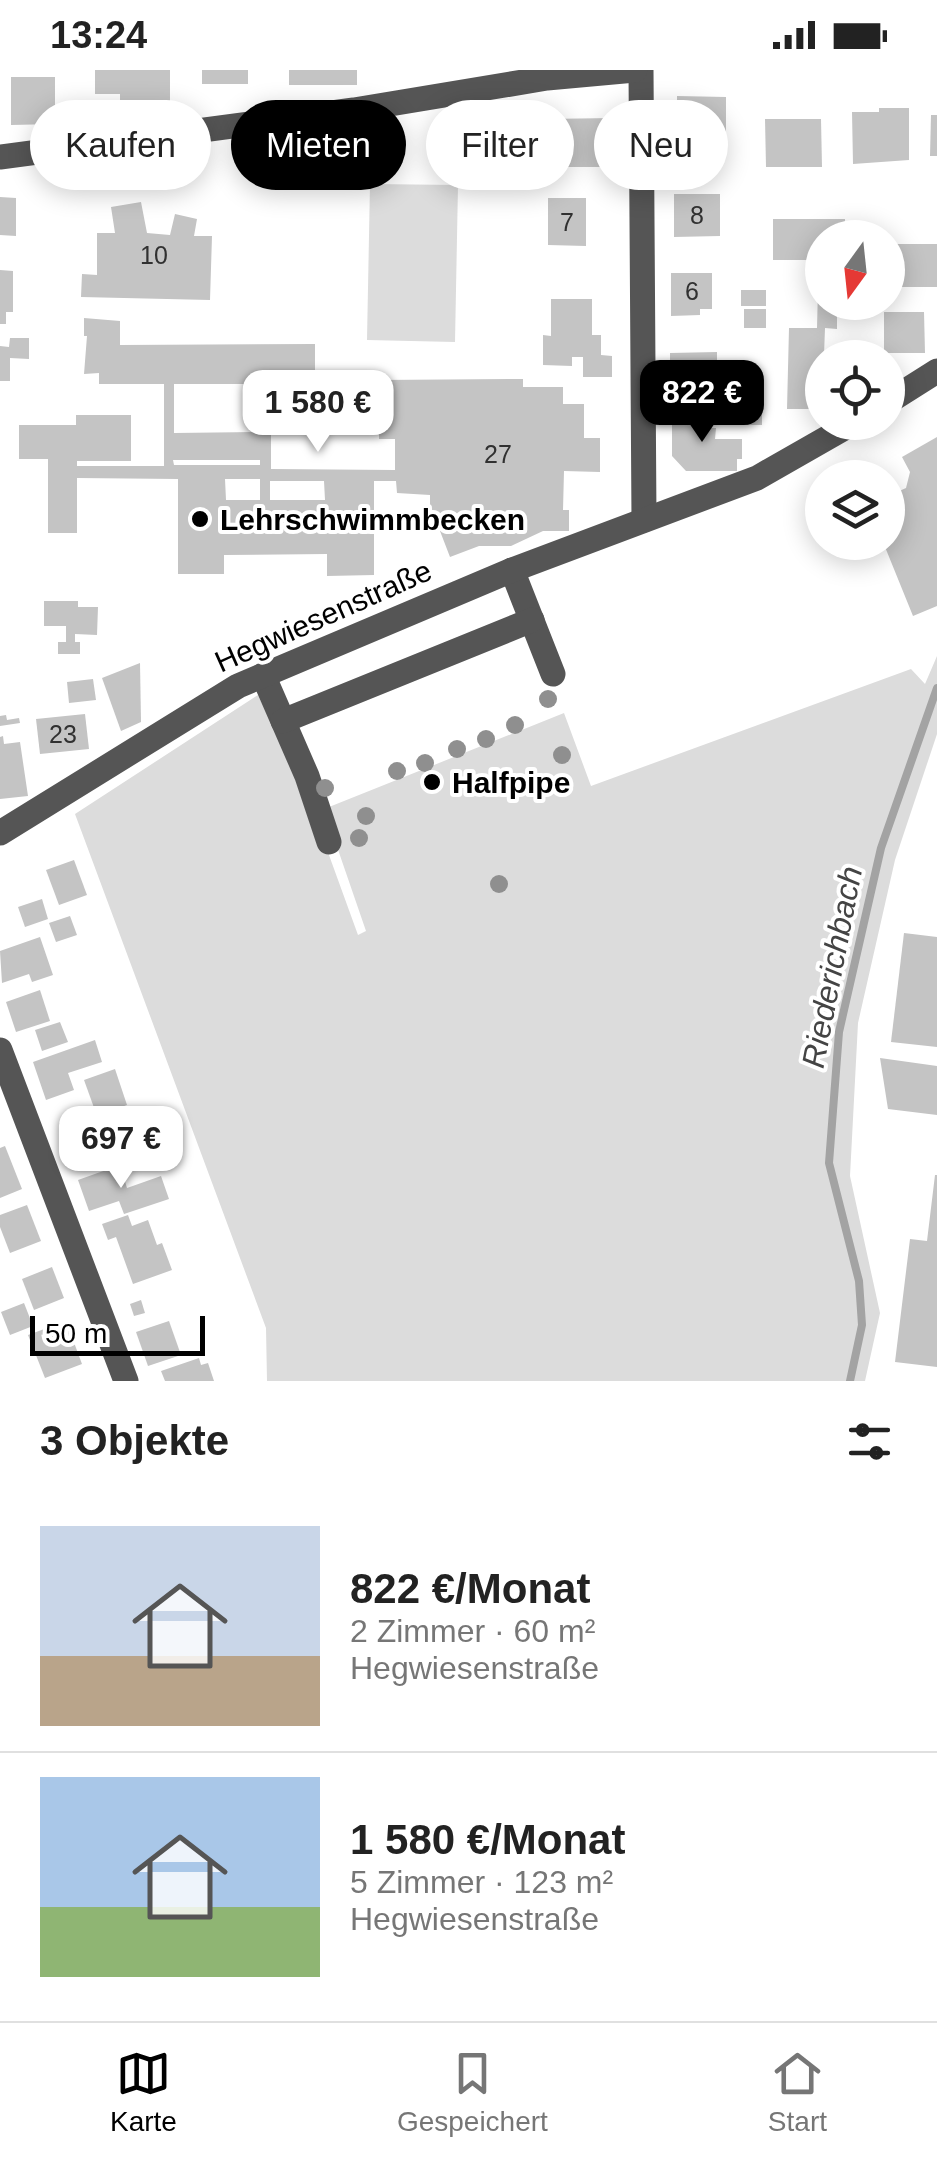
<!DOCTYPE html>
<html lang="de">
<head>
<meta charset="utf-8">
<style>
  :root { --surface:#fff; --page:#f2f2f2; --text:#222; --muted:#767676; --line:#e0e0e0; --accent:#000 }
  body { margin:0; font-family:Arial,sans-serif; background:var(--page); color:var(--text); height:100vh; display:flex; flex-direction:column; font-size:38px; white-space:nowrap }
  * { box-sizing:border-box; margin:0 }
  p { font-size:32px; color:var(--muted) }
  .icon { flex:none; width:55px; height:55px; fill:none; stroke:currentColor; stroke-width:2; stroke-linecap:round; stroke-linejoin:round }
  .map { position:relative; height:1311px; overflow:hidden }
  .side { display:flex; flex-direction:column; background:var(--surface); flex:1 }
  .side>* { flex:none }
  .hud { position:absolute; left:30px; top:30px; width:878px; height:90px; display:flex; gap:20px }
  .needle { width:65px; rotate:195deg }
  .fabs { position:absolute; left:805px; top:150px; display:grid; gap:20px }
  .fabs a { display:grid; place-items:center; width:100px; height:100px; border-radius:50%; background:var(--surface); box-shadow:0 5px 25px #0003; font-size:50px }
  .scale { position:absolute; left:30px; bottom:25px; width:175px; box-sizing:border-box; padding-left:10px; border:5px solid #000; border-top:0; font-size:28px; line-height:35px; white-space:nowrap; color:#000; -webkit-text-stroke:8px #fff; paint-order:stroke }
  .price { position:absolute; translate:-50% -85px; padding:0 22px; border-radius:20px; background:#fff; color:#222; font-size:32px; line-height:65px; filter:drop-shadow(0 2px 5px #0008) }
  .price::after { content:''; position:absolute; left:50%; top:60px; width:30px; height:22px; margin-left:-15px; background:inherit; clip-path:polygon(0 0,100% 0,50% 100%) }
  .price.current { background:var(--accent); color:#fff }
  ul { padding:0; list-style:none }
  li { display:flex; align-items:center; gap:30px; height:250px; padding:0 40px }
  li+li { border-top:2px solid var(--line) }
  li span { display:grid; place-items:center; flex:none; width:280px; height:200px; border-radius:0px; color:#555 }
  li>.icon { margin-inline-start:auto }
  span .icon { width:120px; height:120px; fill:#fffc; stroke-width:1 }
  li b { font-size:42px }
  h2 { display:flex; justify-content:space-between; align-items:center; height:120px; padding:0 40px; font-size:42px }
  .pill { padding:0 35px; border-radius:45px; background:var(--surface); box-shadow:0 5px 25px #0003; font-size:35px; line-height:90px }
  .pill.current { background:var(--accent); color:#fff }
  .status { display:flex; justify-content:space-between; align-items:center; height:70px; padding:0 50px; background:var(--surface); direction:ltr }
  .status svg { height:28px; fill:currentColor }
  .menu { display:flex; justify-content:space-around; align-items:center; height:140px; border-top:2px solid var(--line); background:var(--surface); font-size:28px; color:var(--muted) }
  .menu a { display:grid; justify-items:center; gap:5px }
  .menu .current { color:var(--accent) }
  .map>svg:first-child { display:block }
</style>
</head>
<body>
<div class="status"><b>13:24</b><svg viewBox="0 0 49 12"><path d="M0 12V9h3v3zM5 12V6h3v6zM10 12V3h3v9zM15 12V0h3v12zM26 1h20v11H26zM47 4h2v5h-2z"/></svg></div>
<div class="map">
<svg width="937" height="1311" viewBox="0 0 937 1311">
  <rect width="100%" height="100%" fill="#fff"/>
  <!-- green -->
  <g fill="#dcdcdc">
    <polygon points="370,114 458,115 455,272 367,270"/>
    <polygon points="937,586 937,664 895,790 858,953 850,1106 880,1243 865,1311 267,1311 266,1258 75,744 258,625 313,741 358,865 366,861 324,739 564,643 591,716 911,599 925,614"/>
  </g>
  <g fill="none" stroke-linecap="round" stroke-linejoin="round">
    <!-- stream -->
    <polyline stroke="#a3a3a3" stroke-width="8" points="850,1311 862,1255 859,1211 829,1093 839,962 881,778 937,618"/>
  </g>
  <!-- building -->
  <g fill="#c4c4c4" fill-rule="evenodd">
    <polygon points="95,0 170,0 170,38 120,39 120,24 95,24"/>
    <rect x="202" y="0" width="46" height="14"/>
    <rect x="289" y="0" width="68" height="15"/>
    <polygon points="11,7 55,7 55,54 11,55"/>
    <polygon points="677,26 726,27 726,67 677,66"/>
    <polygon points="879,38 909,38 909,90 853,94 852,42 879,42"/>
    <polygon points="931,45 937,45 937,86 930,86"/>
    <polygon points="614,48 614,97 546,97 545,49"/>
    <polygon points="765,49 821,49 822,97 766,97"/>
    <polygon points="690,80 711,80 712,106 690,106"/>
    <polygon points="674,124 720,124 720,166 674,167"/>
    <polygon points="0,127 16,128 16,166 0,165"/>
    <polygon points="548,128 586,128 586,176 548,175"/>
    <polygon points="141,132 147,163 170,165 175,144 197,149 194,166 212,166 210,230 81,227 82,204 97,205 97,163 115,163 111,137"/>
    <polygon points="773,149 845,149 845,168 822,168 822,190 773,190"/>
    <rect x="888" y="174" width="49" height="43"/>
    <polygon points="0,200 13,201 13,242 6,242 6,254 0,254"/>
    <polygon points="671,203 712,203 712,239 700,239 700,245 671,246"/>
    <polygon points="818,218 822,218 822,232 837,232 837,259 825,258 822,339 787,339 789,258 817,258"/>
    <rect x="741" y="220" width="25" height="16"/>
    <polygon points="551,229 592,229 592,265 601,265 601,285 612,286 612,307 583,307 583,287 572,287 572,296 543,295 543,265 551,266"/>
    <rect x="744" y="239" width="22" height="19"/>
    <polygon points="884,242 924,242 925,283 884,283"/>
    <path d="M84,248L120,251V275L315,274V314H271V399L395,400V369H379V310L523,309V317H563V334H584V368H600V402L564,401L563,440H569V461H543L511,476H479L450,487L430,435V425L397,423L396,411H374V505L327,506V484L224,485V504H178V409L77,408V463H48V389H19V355H76V345H131V391H77V396H164V314H99V303L84,304L87,266H84ZM174,314H260V362L174,363ZM173,390H260V395H174ZM225,409H260V430H226ZM270,411H324L325,430H270Z"/>
    <polygon points="10,268 29,268 29,289 10,288 10,311 0,311 0,276 9,277"/>
    <polygon points="717,282 717,322 670,323 670,283"/>
    <polygon points="744,307 762,307 762,355 724,355 724,338 744,338"/>
    <polygon points="685,340 706,340 706,358 716,358 715,369 742,369 742,389 737,389 737,401 686,401 672,386 672,344 685,344"/>
    <polygon points="937,367 937,536 913,546 883,472 888,472 888,426 906,418 910,402 902,387"/>
    <polygon points="44,531 78,531 78,537 98,537 97,565 75,564 75,572 80,572 80,584 58,584 58,572 66,572 66,556 44,556"/>
    <polygon points="140,593 141,652 121,661 102,608"/>
    <polygon points="93,609 96,630 69,633 67,612"/>
    <polygon points="85,644 89,679 40,684 36,649"/>
    <polygon points="6,645 7,650 19,648 20,653 0,656 0,646"/>
    <polygon points="3,666 4,674 20,672 28,726 0,729 0,667"/>
    <polygon points="74,790 87,825 59,835 46,800"/>
    <polygon points="42,829 48,849 25,857 18,837"/>
    <polygon points="70,846 77,865 56,872 49,853"/>
    <polygon points="904,863 937,867 937,977 891,972"/>
    <polygon points="40,867 53,905 32,912 29,904 2,913 0,881"/>
    <polygon points="40,920 50,951 16,962 6,932"/>
    <polygon points="60,952 68,972 42,981 35,960"/>
    <polygon points="95,970 102,992 68,1003 74,1020 46,1030 33,992"/>
    <polygon points="880,988 937,996 937,1045 888,1039"/>
    <polygon points="115,999 127,1035 97,1046 84,1010"/>
    <polygon points="92,1042 105,1077 72,1088 59,1053"/>
    <polygon points="5,1076 22,1119 0,1128 0,1078"/>
    <polygon points="120,1095 127,1118 161,1106 169,1129 124,1144 119,1131 89,1141 78,1110"/>
    <polygon points="935,1105 937,1105 937,1297 895,1292 910,1169 927,1171"/>
    <polygon points="27,1135 41,1171 10,1183 0,1157 0,1145"/>
    <polygon points="128,1145 132,1156 148,1150 157,1175 162,1173 172,1200 133,1214 116,1167 108,1170 102,1154"/>
    <polygon points="52,1197 64,1228 34,1240 22,1209"/>
    <polygon points="141,1230 145,1243 134,1246 130,1234"/>
    <polygon points="24,1233 33,1256 10,1265 1,1242"/>
    <polygon points="66,1251 82,1294 45,1308 28,1265"/>
    <polygon points="169,1251 181,1285 148,1296 136,1262"/>
    <polygon points="199,1288 201,1295 208,1293 214,1311 165,1311 161,1301"/>
  </g>
  <g fill="none" stroke-linecap="round" stroke-linejoin="round">
    <!-- minor -->
    <g stroke="#555" stroke-width="25">
      <polyline points="641,0 644,450"/>
      <polyline points="0,87 354,40 547,8 635,0"/>
      <polyline points="888,332 937,301"/>
      <polyline points="512,500 553,604"/>
      <polyline points="263,605 307,706 329,772"/>
      <polyline points="283,651 532,550"/>
      <polyline points="0,763 238,616 512,500 757,408 855,352"/>
      <polyline points="0,980 126,1311"/>
    </g>
  </g>
  <!-- trees -->
  <g fill="#8f8f8f">
    <circle cx="548" cy="629" r="9"/>
    <circle cx="515" cy="655" r="9"/>
    <circle cx="486" cy="669" r="9"/>
    <circle cx="457" cy="679" r="9"/>
    <circle cx="562" cy="685" r="9"/>
    <circle cx="425" cy="693" r="9"/>
    <circle cx="397" cy="701" r="9"/>
    <circle cx="325" cy="718" r="9"/>
    <circle cx="366" cy="746" r="9"/>
    <circle cx="359" cy="768" r="9"/>
    <circle cx="499" cy="814" r="9"/>
  </g>
  <!-- markers -->
  <g fill="#000" stroke="#fff" stroke-width="4">
    <circle cx="200" cy="449" r="10"/>
    <circle cx="432" cy="712" r="10"/>
  </g>
  <g text-anchor="middle" dominant-baseline="central" stroke-width="8" stroke-linejoin="round" paint-order="stroke">
    <!-- number labels -->
    <g font-size="25" fill="#313131">
      <text x="697" y="145">8</text>
      <text x="567" y="152">7</text>
      <text x="154" y="185">10</text>
      <text x="692" y="221">6</text>
      <text x="498" y="384">27</text>
      <text x="63" y="664">23</text>
    </g>
    <!-- poi labels -->
    <g font-size="30" font-weight="bold" fill="#000" stroke="#fff" text-anchor="start">
      <text x="220" y="449">Lehrschwimmbecken</text>
      <text x="452" y="712">Halfpipe</text>
    </g>
    <!-- street labels -->
    <g font-size="30" fill="#000" stroke="#fff">
      <text transform="translate(323 546) rotate(-24)">Hegwiesenstraße</text>
    </g>
    <!-- water labels -->
    <g font-size="32" font-style="italic" fill="#444" stroke="#fff">
      <text transform="translate(832 897) rotate(-79)">Riederichbach</text>
    </g>
  </g>
</svg>
<div class="fabs">
<a><svg class="needle" viewBox="-14 -14 28 28"><path d="M0-13l5 13h-10z" fill="#e53935"/><path d="M0 13l5-13h-10z" fill="#767676"/></svg></a>
<a><svg class="icon" aria-label="locate" viewBox="0 0 24 24"><circle cx="12" cy="12" r="6"/><path d="M12 2v4M12 18v4M2 12h4M18 12h4"/></svg></a>
<a><svg class="icon" aria-label="layers" viewBox="0 0 24 24"><path d="M12 4l9 5-9 5-9-5zM3 14l9 5 9-5"/></svg></a>
</div>
<div class="scale">50 m</div>
<b class="price current" style="left:702px;top:375px">822 €</b>
<b class="price" style="left:318px;top:385px">1 580 €</b>
<b class="price" style="left:121px;top:1121px">697 €</b>
<div class="hud">
<a class="pill">Kaufen</a>
<a class="pill current">Mieten</a>
<a class="pill">Filter</a>
<a class="pill">Neu</a>
</div>
</div>
<section class="side">
<h2>3 Objekte<svg class="icon" aria-label="filters" viewBox="0 0 24 24"><path d="M4 7h16M4 17h16"/><circle cx="9" cy="7" r="2"/><circle cx="15" cy="17" r="2"/></svg></h2>
<ul>
<li><span style="background:linear-gradient(#c9d6e8 65%,#b9a48a 0)"><svg class="icon" aria-label="home" viewBox="0 0 24 24"><path d="M3 11l9-7 9 7M6 9v11h12V9"/></svg></span><div><b>822 €/Monat</b><p>2 Zimmer · 60 m²</p><p>Hegwiesenstraße</p></div></li>
<li><span style="background:linear-gradient(#a9c7e8 65%,#8fb573 0)"><svg class="icon" aria-label="home" viewBox="0 0 24 24"><path d="M3 11l9-7 9 7M6 9v11h12V9"/></svg></span><div><b>1 580 €/Monat</b><p>5 Zimmer · 123 m²</p><p>Hegwiesenstraße</p></div></li>
</ul>
</section>
<nav class="menu">
<a class="current"><svg class="icon" aria-label="map" viewBox="0 0 24 24"><path d="M3 6l6-2 6 2 6-2v14l-6 2-6-2-6 2zM9 4v14M15 6v14"/></svg>Karte</a>
<a><svg class="icon" aria-label="saved" viewBox="0 0 24 24"><path d="M7 4h10v16l-5-4-5 4z"/></svg>Gespeichert</a>
<a><svg class="icon" aria-label="home" viewBox="0 0 24 24"><path d="M3 11l9-7 9 7M6 9v11h12V9"/></svg>Start</a>
</nav>
</body>
</html>
